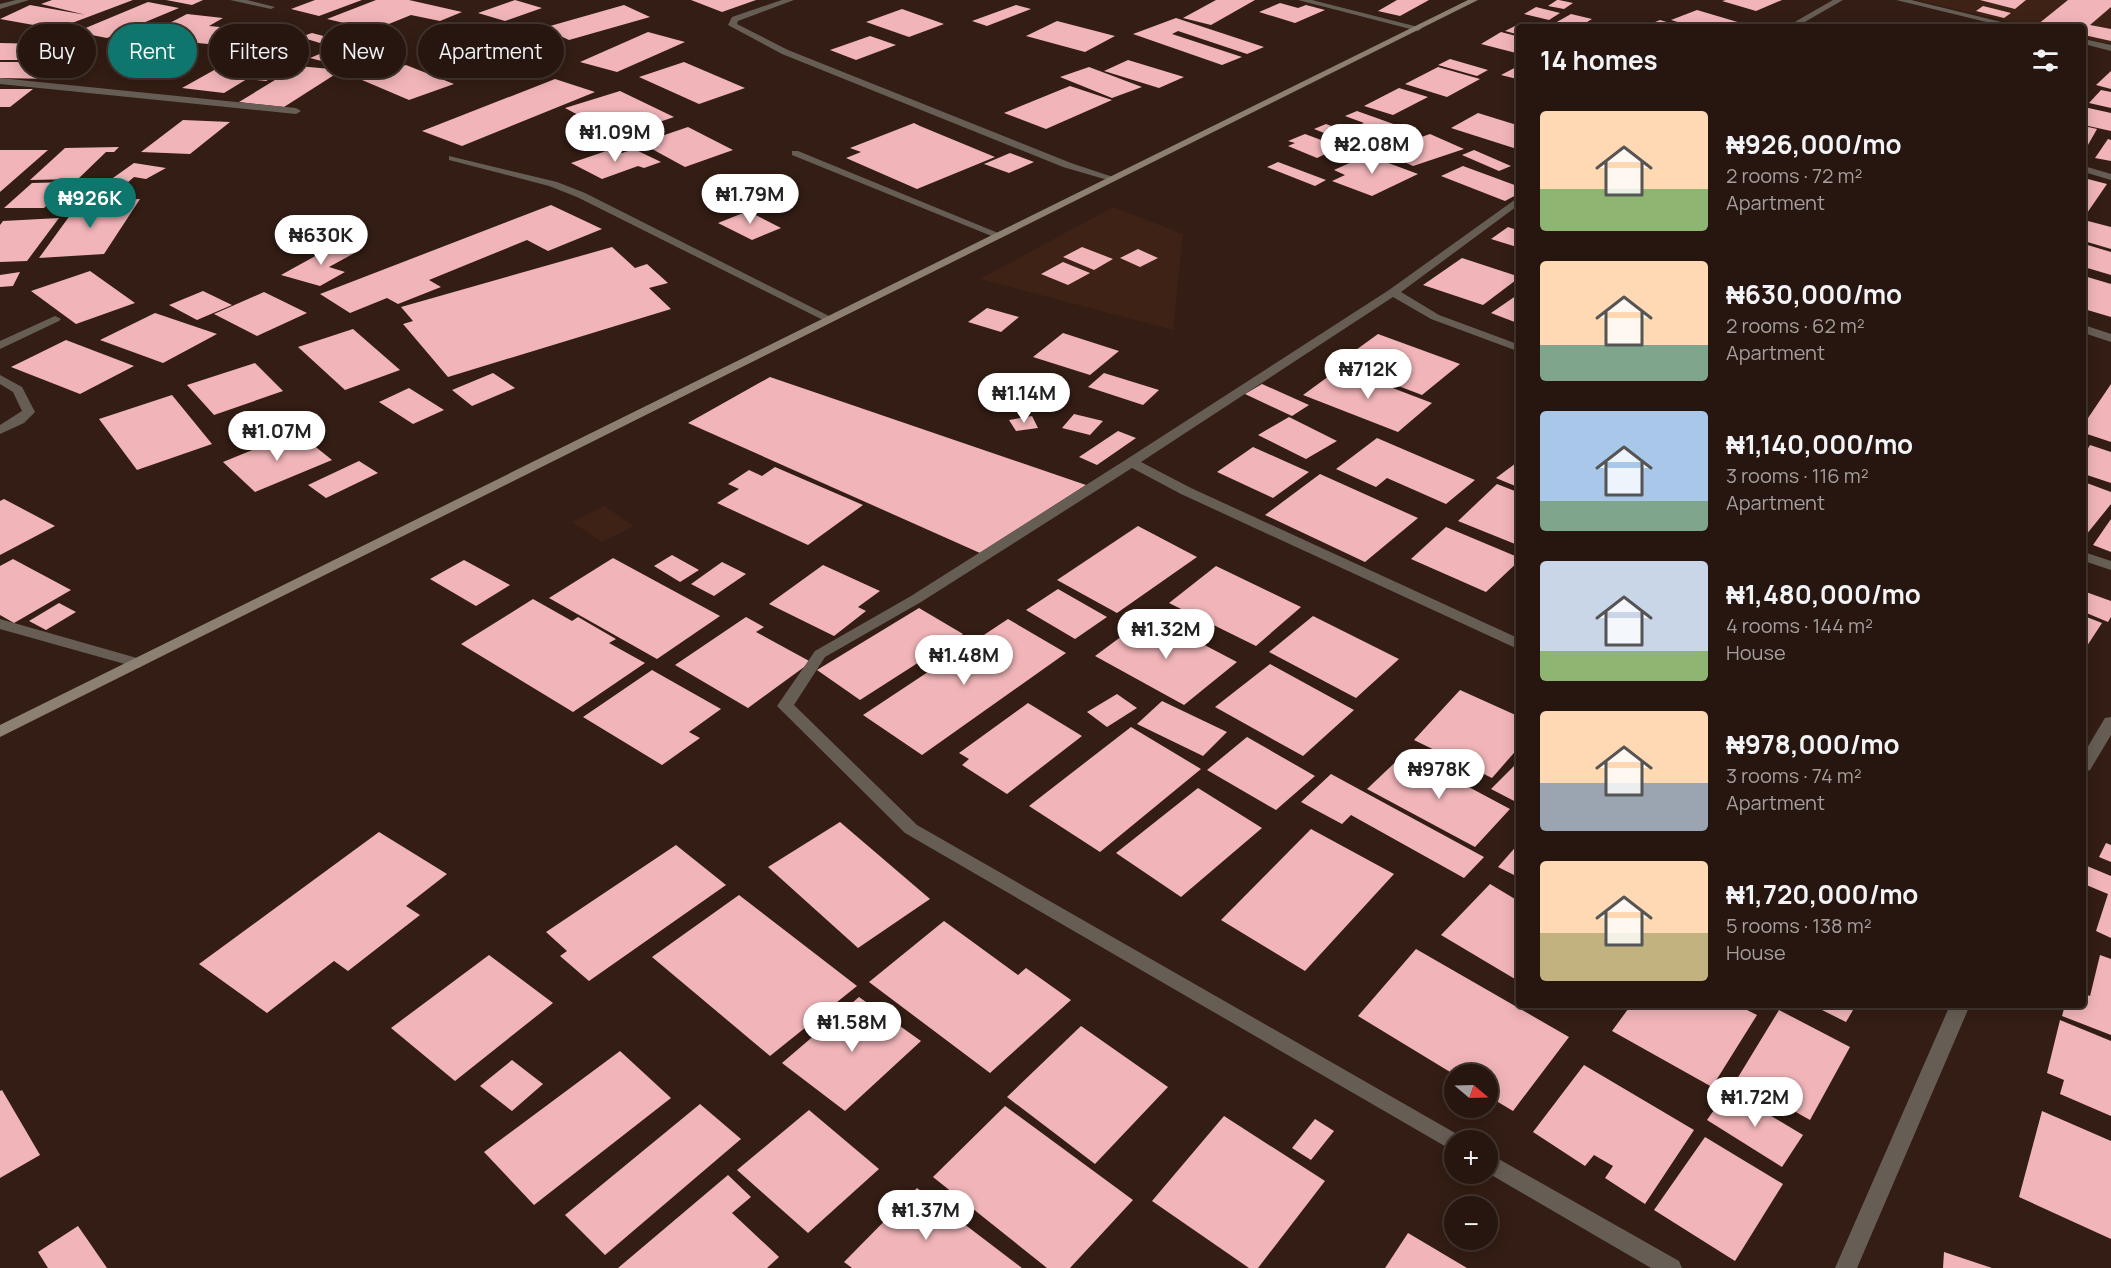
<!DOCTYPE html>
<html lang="en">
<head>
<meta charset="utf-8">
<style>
  :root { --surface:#26160f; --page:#32231d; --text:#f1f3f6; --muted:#a49f9e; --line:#42352f; --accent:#0f766e }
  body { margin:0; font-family:Manrope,sans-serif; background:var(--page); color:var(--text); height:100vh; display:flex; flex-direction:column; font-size:22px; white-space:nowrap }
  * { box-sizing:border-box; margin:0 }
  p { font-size:20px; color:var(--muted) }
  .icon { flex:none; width:33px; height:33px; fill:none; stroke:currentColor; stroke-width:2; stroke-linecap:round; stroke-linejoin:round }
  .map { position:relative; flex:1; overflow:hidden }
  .side { position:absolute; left:1516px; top:24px; width:570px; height:984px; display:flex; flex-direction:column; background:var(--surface); border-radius:6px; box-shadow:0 3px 15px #0003,0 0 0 2px var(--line) }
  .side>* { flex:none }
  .top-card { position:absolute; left:18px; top:24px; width:570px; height:54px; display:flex; gap:12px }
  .needle { width:39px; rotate:109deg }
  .fabs { position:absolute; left:1444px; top:1064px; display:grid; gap:12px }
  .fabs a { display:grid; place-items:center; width:54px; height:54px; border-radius:50%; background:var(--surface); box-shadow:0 3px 15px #0003,0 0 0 2px var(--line); font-size:30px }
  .price { position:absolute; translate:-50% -51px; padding:0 14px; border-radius:21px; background:#fff; color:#222; font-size:20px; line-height:39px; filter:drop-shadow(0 2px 3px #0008) }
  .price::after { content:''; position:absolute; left:50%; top:36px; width:18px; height:14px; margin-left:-9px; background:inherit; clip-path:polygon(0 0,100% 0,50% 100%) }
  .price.on { background:var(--accent); color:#fff }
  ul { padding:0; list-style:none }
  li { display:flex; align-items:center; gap:18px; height:150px; padding:0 24px }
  li span { display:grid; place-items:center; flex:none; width:168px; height:120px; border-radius:6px; color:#555 }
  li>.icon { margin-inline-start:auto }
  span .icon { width:72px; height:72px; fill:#fffc; stroke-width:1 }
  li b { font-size:26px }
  h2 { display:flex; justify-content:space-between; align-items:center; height:72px; padding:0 24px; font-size:26px }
  .tag { padding:0 21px; border-radius:27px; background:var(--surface); box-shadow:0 3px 15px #0003,0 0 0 2px var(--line); font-size:21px; line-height:54px }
  .tag.on { background:var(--accent); color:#fff }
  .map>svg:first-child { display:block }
</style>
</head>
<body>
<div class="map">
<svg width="2111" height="1268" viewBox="0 0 2111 1268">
  <rect width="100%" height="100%" fill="#331d14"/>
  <!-- built -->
  <g fill="#3e2216">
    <polygon points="1915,0 2111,0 2111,44 2084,38 2084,27 2034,27"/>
    <polygon points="1113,207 1183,234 1173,330 980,279"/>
    <polygon points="604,506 634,526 602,542 572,522"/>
  </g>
  <!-- building -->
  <g fill="#f1b5b9">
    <polygon points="52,0 133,0 56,29 0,19 30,5 86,15 41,4"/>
    <polygon points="166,0 203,0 192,5"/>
    <polygon points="315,0 362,0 319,16 291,9"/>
    <polygon points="376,0 409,0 462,12 440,21 411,15 374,30 327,19"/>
    <polygon points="515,0 542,8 505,21 478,13"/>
    <polygon points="691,0 756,0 722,12"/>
    <polygon points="1216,0 1255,0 1211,25 1183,18"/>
    <polygon points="1397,0 1429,0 1400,16 1378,11"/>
    <polygon points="1557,0 1559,0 1573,3 1564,9 1548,6"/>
    <polygon points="1726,0 1782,0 1756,11 1722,1"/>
    <polygon points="1980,0 2026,0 2015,9"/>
    <polygon points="2068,0 2111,0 2111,7 2090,25 2111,29 2111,41 2084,35 2084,27 2048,27 2037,25"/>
    <polygon points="148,2 179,8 107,38 76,32"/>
    <polygon points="1280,3 1298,8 1306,5 1325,10 1295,23 1259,12"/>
    <polygon points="624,5 650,17 569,40 543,28"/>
    <polygon points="1016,5 1031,9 987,26 972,21"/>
    <polygon points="1983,6 2011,13 2004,18 1976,11"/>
    <polygon points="1536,7 1560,13 1549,20 1524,14"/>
    <polygon points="902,9 944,24 909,37 866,22"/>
    <polygon points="1697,10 1751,26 1751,27 1694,27 1671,20"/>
    <polygon points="187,14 223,18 209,26 265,31 237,47 159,39 143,47 114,44 125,39 137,40"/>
    <polygon points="1571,14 1592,19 1579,27 1555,23"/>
    <polygon points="1176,18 1264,47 1247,54 1178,31 1172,34 1242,57 1222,65 1133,34"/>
    <polygon points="1660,20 1680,26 1680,27 1643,27"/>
    <polygon points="1057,21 1115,36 1085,52 1026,36"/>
    <polygon points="1521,23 1536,25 1542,27 1520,27 1520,35 1505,31"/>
    <polygon points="524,32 560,46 534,54 499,40"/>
    <polygon points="648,32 685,42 617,72 580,62"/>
    <polygon points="1501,32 1520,37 1520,54 1481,44"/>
    <polygon points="312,33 331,38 320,43 300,37"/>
    <polygon points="870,36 896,45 856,60 830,50"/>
    <polygon points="0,43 46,44 23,60 0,60"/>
    <polygon points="346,43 381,52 345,67 310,58"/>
    <polygon points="53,44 70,44 61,51 44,51"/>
    <polygon points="280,48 306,52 294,58 268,55"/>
    <polygon points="241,55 298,62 266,81 247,79 224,93 182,88"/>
    <polygon points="1450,59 1488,70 1477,76 1438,65"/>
    <polygon points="1128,60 1184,77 1159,88 1104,71"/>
    <polygon points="0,62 72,62 52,79 0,78"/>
    <polygon points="684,62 745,88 699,104 639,77"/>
    <polygon points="406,65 454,84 409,100 362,80"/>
    <polygon points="1520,65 1520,78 1517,79 1501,75"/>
    <polygon points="298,66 342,70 284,107 239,102"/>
    <polygon points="1089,67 1142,87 1112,98 1060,77"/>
    <polygon points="1438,67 1480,79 1447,97 1405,84"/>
    <polygon points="2111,71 2111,89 2096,85"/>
    <polygon points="555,79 595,92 462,146 422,131"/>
    <polygon points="1070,86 1112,100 1046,129 1004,113"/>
    <polygon points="1399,88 1428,97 1393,115 1364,106"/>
    <polygon points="0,89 33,89 10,107 0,107"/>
    <polygon points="2101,90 2111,92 2111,108 2089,103"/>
    <polygon points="620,91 674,117 618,136 565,108"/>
    <polygon points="2084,107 2111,113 2111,131 2084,125"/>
    <polygon points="1357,111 1399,126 1355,145 1314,129 1326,124 1345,131 1364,123 1345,116"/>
    <polygon points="1478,113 1520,126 1520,150 1451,128"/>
    <polygon points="183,120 230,122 190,154 141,152"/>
    <polygon points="914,123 920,126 995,157 917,189 846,158 861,152 850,148"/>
    <polygon points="2084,126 2097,129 2084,152"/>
    <polygon points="688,127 733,150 685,167 641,143"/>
    <polygon points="1305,134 1340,147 1317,158 1288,146 1295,143 1288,141"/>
    <polygon points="1430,134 1464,149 1413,166 1381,151"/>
    <polygon points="2108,139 2111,140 2111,161 2095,158"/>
    <polygon points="119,147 114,152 106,152 78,179 30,180 65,148"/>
    <polygon points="612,149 622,153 634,149 661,162 644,168 638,166 602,179 571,163"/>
    <polygon points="0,150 48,150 0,192"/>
    <polygon points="1474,150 1511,166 1499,171 1462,155"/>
    <polygon points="1010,153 1034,162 1009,173 984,164"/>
    <polygon points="1367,155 1418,174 1372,196 1332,181 1345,175 1334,170"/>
    <polygon points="1278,162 1326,180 1315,186 1267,167"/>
    <polygon points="134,163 166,168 146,179 134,177 112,196 89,195"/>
    <polygon points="1463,166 1520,187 1520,193 1505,201 1441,176"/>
    <polygon points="2084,178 2107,184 2085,216 2084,216"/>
    <polygon points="70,182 44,208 4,208 32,183"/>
    <polygon points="59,196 75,196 66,207 50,207"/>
    <polygon points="140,199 104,254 39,258 79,203"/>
    <polygon points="551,205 602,229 548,251 527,240 429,280 441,287 398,304 387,298 350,313 320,294"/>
    <polygon points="748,211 781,228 752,240 718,223"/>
    <polygon points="59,218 27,261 0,262 0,225 3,221"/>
    <polygon points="2084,220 2111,227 2111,249 2084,241"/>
    <polygon points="1508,227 1520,231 1520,248 1491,239"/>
    <polygon points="337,244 360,250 329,267 345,272 320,286 281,275"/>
    <polygon points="2084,244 2111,252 2111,275 2084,267"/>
    <polygon points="612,247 635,268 647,264 668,283 649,288 671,309 448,377 403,324 413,321 401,307"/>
    <polygon points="1082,247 1113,259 1094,270 1063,257"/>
    <polygon points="1138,249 1158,258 1140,267 1120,258"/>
    <polygon points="1462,258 1520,277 1483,305 1423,285"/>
    <polygon points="1063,262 1090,273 1068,285 1041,274"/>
    <polygon points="90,271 135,303 76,324 31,291"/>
    <polygon points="20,272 13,286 0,287 0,275"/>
    <polygon points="2084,276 2111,284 2111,317 2084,309"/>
    <polygon points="203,291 232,305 197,320 169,305"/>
    <polygon points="264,292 307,313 257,336 214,314"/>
    <polygon points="1520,293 1520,324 1491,313"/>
    <polygon points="987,308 1019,317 1001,332 968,322"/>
    <polygon points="155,313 217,334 163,363 100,340"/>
    <polygon points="353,329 400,370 345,390 298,347"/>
    <polygon points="1063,333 1119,351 1090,375 1033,357"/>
    <polygon points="1378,334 1460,364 1422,395 1338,363"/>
    <polygon points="66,340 134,366 80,394 11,367"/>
    <polygon points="255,363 283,391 214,415 187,385"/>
    <polygon points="1340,368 1432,403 1398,432 1303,395"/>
    <polygon points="493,373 515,388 472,406 452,390"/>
    <polygon points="1104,373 1159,390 1143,405 1088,387"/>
    <polygon points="770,377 1086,485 980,553 688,423"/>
    <polygon points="1262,384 1309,405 1292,416 1245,394"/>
    <polygon points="2111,384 2111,442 2084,433 2084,424"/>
    <polygon points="409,388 444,410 413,424 379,402"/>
    <polygon points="172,395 212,444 137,470 99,419"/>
    <polygon points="1074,414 1103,421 1090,435 1062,428"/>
    <polygon points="1032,416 1038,428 1016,431 1009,420"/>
    <polygon points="1289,417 1337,441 1306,459 1258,435"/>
    <polygon points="1118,431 1136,438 1097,465 1079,457"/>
    <polygon points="297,432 332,460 255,492 223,462"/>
    <polygon points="1377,438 1475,480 1446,504 1387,478 1376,487 1336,469"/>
    <polygon points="2090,445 2111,452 2111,483 2084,474 2084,455"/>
    <polygon points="1253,447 1309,472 1273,498 1217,472"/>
    <polygon points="1520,460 1520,488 1496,478"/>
    <polygon points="359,461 378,473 326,498 308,485"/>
    <polygon points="775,467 863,505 808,545 717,503 739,489 728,484 749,470 762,476"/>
    <polygon points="1320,474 1418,518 1365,562 1265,515"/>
    <polygon points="2084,482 2111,492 2111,504 2086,535 2084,534"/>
    <polygon points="1497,484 1520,493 1520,546 1458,521"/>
    <polygon points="4,499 55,526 0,555 0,501"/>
    <polygon points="2111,519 2111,552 2093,545"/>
    <polygon points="1138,526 1197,557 1117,613 1057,580"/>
    <polygon points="1446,527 1520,558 1520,560 1486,592 1411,559"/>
    <polygon points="672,555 699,570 680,582 654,566"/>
    <polygon points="613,558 720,616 657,659 549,598"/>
    <polygon points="13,559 71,590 14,623 0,615 0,566"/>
    <polygon points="464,560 510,585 476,606 430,579"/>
    <polygon points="722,562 746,574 714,596 691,584"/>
    <polygon points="823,565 880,591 858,607 866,611 834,636 769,604"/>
    <polygon points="1216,566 1301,607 1256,646 1169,603"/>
    <polygon points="1058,589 1107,617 1075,639 1026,610"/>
    <polygon points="2086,592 2111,601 2111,617 2108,622 2084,612 2084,595"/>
    <polygon points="533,599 572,621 578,617 616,639 609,643 645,663 573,712 461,644"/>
    <polygon points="59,603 76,612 46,630 29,621"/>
    <polygon points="919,608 963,634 860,700 817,670"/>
    <polygon points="1149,616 1237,662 1184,705 1095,656"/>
    <polygon points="1313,616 1399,659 1356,698 1269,652"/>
    <polygon points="2084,616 2102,623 2085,649 2084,649"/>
    <polygon points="746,617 764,627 756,632 811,662 748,708 675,665"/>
    <polygon points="1008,619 1066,653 922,755 863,715"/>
    <polygon points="1270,664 1354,710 1303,756 1215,707"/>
    <polygon points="652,670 721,709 689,732 700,738 662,765 583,717"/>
    <polygon points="1460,690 1520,717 1520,746 1492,778 1414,740"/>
    <polygon points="1117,694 1137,708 1107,727 1087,712"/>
    <polygon points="1162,701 1227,732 1203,756 1137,724"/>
    <polygon points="1028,703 1082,736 1007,794 962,765 969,759 959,753"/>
    <polygon points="1131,727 1201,769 1100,852 1029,806"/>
    <polygon points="1247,737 1315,776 1276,810 1207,770"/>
    <polygon points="1405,753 1510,809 1475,847 1367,789"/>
    <polygon points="1520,760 1520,804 1491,789"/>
    <polygon points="1331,774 1484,857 1464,878 1351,815 1342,824 1301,802"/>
    <polygon points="1198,788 1262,828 1181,897 1116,853"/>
    <polygon points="840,822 930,899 858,948 768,867"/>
    <polygon points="1311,829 1394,874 1305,971 1221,920"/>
    <polygon points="379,832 447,874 406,906 420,915 348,971 334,961 267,1013 199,964"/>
    <polygon points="1520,842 1520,878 1498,867"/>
    <polygon points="2106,843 2111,845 2111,862 2099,857"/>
    <polygon points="676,845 726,885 589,981 560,956 567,951 546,932"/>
    <polygon points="2087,866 2111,876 2111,938 2096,931 2108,894 2084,884"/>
    <polygon points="1490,884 1520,902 1520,982 1441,935"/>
    <polygon points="739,895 857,986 770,1056 652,957"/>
    <polygon points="944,921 1018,975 1026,968 1071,1000 990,1073 869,982"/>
    <polygon points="1416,949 1569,1037 1513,1111 1488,1096 1488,1074 1455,1075 1358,1016"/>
    <polygon points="489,955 553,1003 455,1081 391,1028"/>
    <polygon points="2100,955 2111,959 2111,1035 2062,1016 2065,1005 2084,1005 2084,994 2090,996"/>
    <polygon points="859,997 921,1041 845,1111 782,1063"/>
    <polygon points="1631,1005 1737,1005 1757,1015 1712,1087 1612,1031"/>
    <polygon points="1812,1005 1856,1005 1846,1022"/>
    <polygon points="1779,1010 1850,1047 1810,1120 1737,1079"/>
    <polygon points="2060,1020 2111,1041 2111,1116 2060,1094 2064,1080 2047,1073"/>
    <polygon points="1081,1026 1168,1087 1095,1164 1007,1097"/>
    <polygon points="620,1051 671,1098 534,1205 484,1152"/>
    <polygon points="512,1060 543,1084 512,1111 480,1086"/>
    <polygon points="1584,1065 1694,1130 1645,1204 1605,1178 1613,1166 1594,1155 1585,1166 1533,1132"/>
    <polygon points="2,1090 40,1155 0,1178 0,1091"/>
    <polygon points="1728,1090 1803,1135 1782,1167 1707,1120"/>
    <polygon points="700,1104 741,1139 605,1255 565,1215"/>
    <polygon points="1005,1106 1133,1200 1070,1268 1047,1268 933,1177"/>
    <polygon points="809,1110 879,1169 808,1233 737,1170"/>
    <polygon points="2042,1111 2111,1141 2111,1239 2019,1197"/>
    <polygon points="1224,1116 1325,1181 1258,1268 1249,1268 1152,1201"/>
    <polygon points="1315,1119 1334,1131 1311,1160 1292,1148"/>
    <polygon points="1705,1137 1783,1184 1735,1261 1654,1210"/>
    <polygon points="728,1175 751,1197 732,1213 779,1257 767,1268 618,1268"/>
    <polygon points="917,1188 1022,1268 852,1268 844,1262"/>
    <polygon points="78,1226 107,1268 48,1268 38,1252"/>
    <polygon points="1408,1233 1467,1268 1385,1268"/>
    <polygon points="1944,1252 1992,1268 1943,1268"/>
  </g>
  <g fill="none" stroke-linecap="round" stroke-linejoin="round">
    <!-- lane -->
    <polygon fill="#665e55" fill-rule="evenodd" points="792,151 798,151 1003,235 998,238 994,237 792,155"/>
    <!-- street -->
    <g fill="#665e55" fill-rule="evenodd">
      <polygon points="16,0 29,0 0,9 0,4"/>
      <polygon points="230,0 247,0 275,7 271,9"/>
      <polygon points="782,0 794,0 738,21 737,24 788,50 1071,163 1116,178 1111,181 1063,167 782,54 728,25 732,17"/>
      <polygon points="1298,0 1312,0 1422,28 1418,31"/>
      <polygon points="1833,0 1843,0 1796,27 1786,27"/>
      <polygon points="1896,0 1911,0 2022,27 2007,27"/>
      <polygon points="2084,39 2111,45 2111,51 2084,44"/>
      <polygon points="0,78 296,108 301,111 296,114 0,84"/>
      <polygon points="449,156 557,182 585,193 835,319 829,322 825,321 577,197 549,186 449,160"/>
      <polygon points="2084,166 2111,174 2111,180 2084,172"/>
      <polygon points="1520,196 1520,204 1401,292 1439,315 1520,345 1520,352 1431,319 1393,297 1141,462 1191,488 1520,639 1520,650 1181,494 1132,468 921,602 825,657 794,705 917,825 1462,1137 1464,1140 1455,1140 1455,1152 905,833 777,706 815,651 911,596 1127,459 1389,290"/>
      <polygon points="55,316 61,319 59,321 0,349 0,341"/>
      <polygon points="2084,325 2111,334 2111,342 2084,333"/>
      <polygon points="0,375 22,387 35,412 24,423 0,434 0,425 22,411 13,392 0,384"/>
      <polygon points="2084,552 2111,561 2111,570 2084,561"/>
      <polygon points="0,619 144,660 147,663 139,668 0,629"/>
      <polygon points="2111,717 2111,735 2090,770 2084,772 2084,753 2105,718"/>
      <polygon points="1950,1005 1970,1005 1857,1268 1835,1268"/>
      <polygon points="1488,1153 1679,1261 1682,1268 1651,1268 1488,1173"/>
    </g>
    <!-- secondary -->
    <polygon fill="#8b8071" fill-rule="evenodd" points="1468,0 1478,0 0,737 0,725"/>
  </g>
</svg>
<div class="fabs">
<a><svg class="needle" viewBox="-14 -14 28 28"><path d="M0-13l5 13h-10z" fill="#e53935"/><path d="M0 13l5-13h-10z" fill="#a49f9e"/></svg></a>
<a>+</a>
<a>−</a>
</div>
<b class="price" style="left:615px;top:163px">₦1.09M</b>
<b class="price" style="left:1372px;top:175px">₦2.08M</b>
<b class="price" style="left:750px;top:225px">₦1.79M</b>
<b class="price on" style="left:90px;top:229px">₦926K</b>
<b class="price" style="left:321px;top:266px">₦630K</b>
<b class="price" style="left:1368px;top:400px">₦712K</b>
<b class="price" style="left:1024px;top:424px">₦1.14M</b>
<b class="price" style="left:277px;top:462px">₦1.07M</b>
<b class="price" style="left:1166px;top:660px">₦1.32M</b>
<b class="price" style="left:964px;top:686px">₦1.48M</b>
<b class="price" style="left:1439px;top:800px">₦978K</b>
<b class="price" style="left:852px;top:1053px">₦1.58M</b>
<b class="price" style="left:1755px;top:1128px">₦1.72M</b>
<b class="price" style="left:926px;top:1241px">₦1.37M</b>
<div class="top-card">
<a class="tag">Buy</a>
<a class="tag on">Rent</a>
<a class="tag">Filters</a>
<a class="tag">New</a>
<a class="tag">Apartment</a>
</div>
<section class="side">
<h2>14 homes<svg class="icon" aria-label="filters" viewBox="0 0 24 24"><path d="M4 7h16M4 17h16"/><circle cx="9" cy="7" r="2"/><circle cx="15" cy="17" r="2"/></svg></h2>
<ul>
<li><span style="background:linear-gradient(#ffd9b3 65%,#8fb573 0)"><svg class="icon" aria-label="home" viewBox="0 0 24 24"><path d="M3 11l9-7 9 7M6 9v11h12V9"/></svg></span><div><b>₦926,000/mo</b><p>2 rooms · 72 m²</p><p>Apartment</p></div></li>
<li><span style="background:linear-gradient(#ffd9b3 70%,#7fa58c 0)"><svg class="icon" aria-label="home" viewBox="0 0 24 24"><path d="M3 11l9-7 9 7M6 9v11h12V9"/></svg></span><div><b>₦630,000/mo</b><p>2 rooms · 62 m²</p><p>Apartment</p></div></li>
<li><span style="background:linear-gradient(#a9c7e8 75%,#7fa58c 0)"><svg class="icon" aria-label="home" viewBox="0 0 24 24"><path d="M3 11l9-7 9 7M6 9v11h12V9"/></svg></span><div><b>₦1,140,000/mo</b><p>3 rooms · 116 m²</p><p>Apartment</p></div></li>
<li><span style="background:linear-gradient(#c9d6e8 75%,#8fb573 0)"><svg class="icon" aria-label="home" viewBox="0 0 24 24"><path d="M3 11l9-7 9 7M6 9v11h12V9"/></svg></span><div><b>₦1,480,000/mo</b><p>4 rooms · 144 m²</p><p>House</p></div></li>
<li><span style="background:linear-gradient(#ffd9b3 60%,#9aa5b1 0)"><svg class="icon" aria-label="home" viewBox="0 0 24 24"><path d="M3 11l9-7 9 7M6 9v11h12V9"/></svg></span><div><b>₦978,000/mo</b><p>3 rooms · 74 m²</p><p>Apartment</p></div></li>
<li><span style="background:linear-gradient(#ffd9b3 60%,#c2b280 0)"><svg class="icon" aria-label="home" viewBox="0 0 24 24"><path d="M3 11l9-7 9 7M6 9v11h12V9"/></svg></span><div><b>₦1,720,000/mo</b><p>5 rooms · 138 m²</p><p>House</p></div></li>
</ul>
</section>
</div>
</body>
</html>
